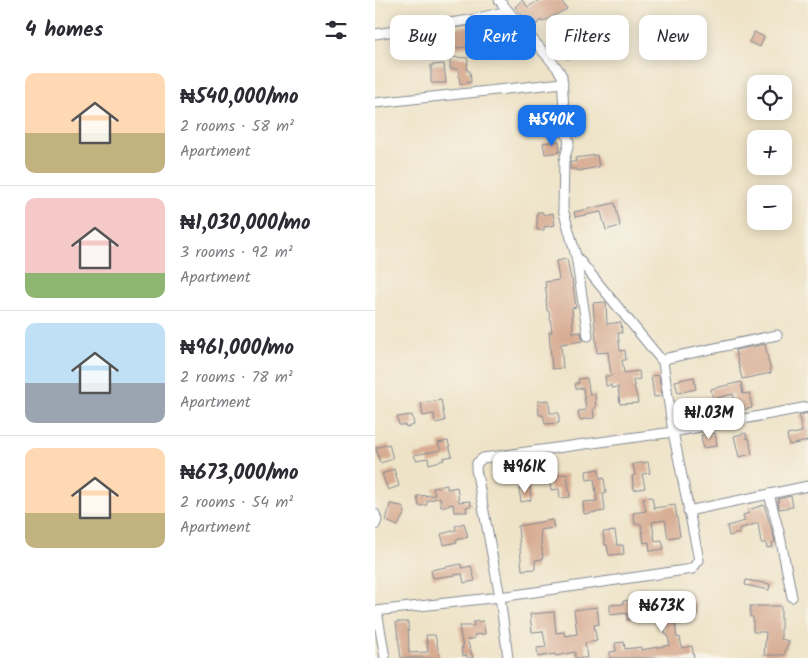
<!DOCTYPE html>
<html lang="en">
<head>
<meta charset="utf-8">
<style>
  :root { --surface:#fff; --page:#f7f7f7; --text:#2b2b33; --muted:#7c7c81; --line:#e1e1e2; --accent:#1a73e8 }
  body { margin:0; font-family:Kalam,sans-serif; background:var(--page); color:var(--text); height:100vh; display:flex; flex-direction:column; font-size:19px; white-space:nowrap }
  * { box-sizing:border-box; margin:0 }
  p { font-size:16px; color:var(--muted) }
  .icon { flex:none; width:28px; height:28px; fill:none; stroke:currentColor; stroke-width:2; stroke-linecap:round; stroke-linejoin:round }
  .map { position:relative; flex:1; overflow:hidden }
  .details { display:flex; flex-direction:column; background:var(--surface); width:375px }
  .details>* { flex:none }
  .hud { position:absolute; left:15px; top:15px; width:342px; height:45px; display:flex; gap:10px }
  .tools { position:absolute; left:372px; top:75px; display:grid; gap:10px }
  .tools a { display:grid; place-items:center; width:45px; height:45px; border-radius:10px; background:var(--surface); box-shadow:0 2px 12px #0003; font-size:25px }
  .price { position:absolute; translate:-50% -42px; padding:0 11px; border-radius:10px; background:#fff; color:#222; font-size:16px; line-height:32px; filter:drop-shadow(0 1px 2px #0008) }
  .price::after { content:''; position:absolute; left:50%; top:30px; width:15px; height:11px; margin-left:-8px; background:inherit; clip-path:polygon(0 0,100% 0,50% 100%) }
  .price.on { background:var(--accent); color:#fff }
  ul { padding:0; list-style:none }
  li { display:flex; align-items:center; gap:15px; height:125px; padding:0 25px }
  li+li { border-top:1px solid var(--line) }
  li span { display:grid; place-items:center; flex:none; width:140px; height:100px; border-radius:10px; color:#555 }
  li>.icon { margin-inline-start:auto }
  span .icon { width:60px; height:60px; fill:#fffc; stroke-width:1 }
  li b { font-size:21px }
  h2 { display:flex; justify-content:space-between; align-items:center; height:60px; padding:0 25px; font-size:21px }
  .tag { padding:0 18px; border-radius:10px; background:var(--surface); box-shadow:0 2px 12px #0003; font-size:18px; line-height:45px }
  .tag.on { background:var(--accent); color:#fff }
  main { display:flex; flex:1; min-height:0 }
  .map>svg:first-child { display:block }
</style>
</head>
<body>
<main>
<section class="details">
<h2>4 homes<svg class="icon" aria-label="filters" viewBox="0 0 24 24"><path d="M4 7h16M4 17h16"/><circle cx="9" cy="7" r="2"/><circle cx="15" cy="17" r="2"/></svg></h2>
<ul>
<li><span style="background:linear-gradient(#ffd9b3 60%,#c2b280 0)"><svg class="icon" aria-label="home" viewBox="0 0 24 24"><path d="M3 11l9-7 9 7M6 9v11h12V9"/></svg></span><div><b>₦540,000/mo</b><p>2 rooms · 58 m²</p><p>Apartment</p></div></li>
<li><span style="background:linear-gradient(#f6c9c9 75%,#8fb573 0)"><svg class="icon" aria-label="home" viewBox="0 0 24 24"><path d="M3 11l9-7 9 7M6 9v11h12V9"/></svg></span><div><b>₦1,030,000/mo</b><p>3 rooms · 92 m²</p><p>Apartment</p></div></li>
<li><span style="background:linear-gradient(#bfe0f5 60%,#9aa5b1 0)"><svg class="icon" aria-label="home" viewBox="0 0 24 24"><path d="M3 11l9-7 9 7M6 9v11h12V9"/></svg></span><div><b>₦961,000/mo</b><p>2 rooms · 78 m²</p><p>Apartment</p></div></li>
<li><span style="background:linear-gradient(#ffd9b3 65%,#c2b280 0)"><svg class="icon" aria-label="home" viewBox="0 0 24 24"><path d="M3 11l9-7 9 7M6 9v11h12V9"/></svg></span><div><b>₦673,000/mo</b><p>2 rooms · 54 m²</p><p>Apartment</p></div></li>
</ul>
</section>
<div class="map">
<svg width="433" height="658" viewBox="0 0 433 658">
  <rect width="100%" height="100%" fill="#f7f3e8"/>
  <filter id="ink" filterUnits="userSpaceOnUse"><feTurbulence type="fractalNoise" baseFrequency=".02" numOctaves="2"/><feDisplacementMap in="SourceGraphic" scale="10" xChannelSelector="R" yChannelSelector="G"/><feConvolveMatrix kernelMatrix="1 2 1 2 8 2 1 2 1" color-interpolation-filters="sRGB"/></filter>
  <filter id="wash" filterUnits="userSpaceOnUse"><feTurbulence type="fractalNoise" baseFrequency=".0096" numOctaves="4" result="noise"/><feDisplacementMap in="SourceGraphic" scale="20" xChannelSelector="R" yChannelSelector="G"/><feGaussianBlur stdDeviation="1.12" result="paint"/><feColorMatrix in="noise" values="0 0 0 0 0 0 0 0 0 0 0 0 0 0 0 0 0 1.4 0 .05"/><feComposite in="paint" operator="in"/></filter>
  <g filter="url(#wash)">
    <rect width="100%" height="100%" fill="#eee3c7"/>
    <g id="blocks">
      <!-- building -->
      <g fill="#d7ab92">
        <polygon points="147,0 153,7 164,0 186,0 192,9 167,22 166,20 158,27 140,7"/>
        <polygon points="109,23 115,41 89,47 54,52 50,33"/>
        <polygon points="379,32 389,37 385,47 374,42"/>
        <polygon points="201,43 203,57 192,59 192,57 188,57 186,45"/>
        <polygon points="75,57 93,58 92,71 95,71 96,82 85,84 83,69 75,69"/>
        <polygon points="69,64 71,83 56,83 56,65"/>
        <polygon points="184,141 185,152 170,154 168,143"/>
        <polygon points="222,155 224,167 202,171 202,169 195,169 195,162 201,162 200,158"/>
        <polygon points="240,203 245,226 231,230 226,212 200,217 199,212"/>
        <polygon points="162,212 168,212 168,215 178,213 180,225 169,227 169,230 162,230"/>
        <polygon points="192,259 196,279 197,279 201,307 197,308 198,333 206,332 208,341 186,344 188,368 177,369 174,332 177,332 174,311 172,311 171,299 172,299 170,282 184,280 181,261"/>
        <polygon points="231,302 232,324 246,322 247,333 243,333 245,351 250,350 251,360 247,360 249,373 264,371 265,379 258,380 263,403 245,404 243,387 236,388 236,385 231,386 230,376 236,376 233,352 222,353 218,303"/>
        <polygon points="390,344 396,373 367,379 360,350"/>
        <polygon points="284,375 287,396 279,397 276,376"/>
        <polygon points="319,377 321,389 303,393 300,381"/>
        <polygon points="212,378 215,395 220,394 221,408 218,408 219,418 205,420 203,411 211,410 208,388 201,389 200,383 204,383 203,379"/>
        <polygon points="366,382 368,394 374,393 377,408 361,411 358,394 338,399 336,389"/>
        <polygon points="66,400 70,421 60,423 59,414 48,416 46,403"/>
        <polygon points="174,400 175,413 184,413 184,423 170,424 168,415 164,415 163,401"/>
        <polygon points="433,413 433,441 414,445 412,435 427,432 424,415"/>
        <polygon points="37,415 39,425 31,427 30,425 24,425 22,417"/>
        <polygon points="340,433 342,446 328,448 326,435"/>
        <polygon points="371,433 372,439 374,438 377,454 364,457 359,436"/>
        <polygon points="73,441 77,456 68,458 69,460 54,464 53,458 41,460 39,455 66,450 63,443"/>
        <polygon points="14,444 18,459 5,463 1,448"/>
        <polygon points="273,462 275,473 267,474 270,488 259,490 257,476 260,475 258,464"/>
        <polygon points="19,469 24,486 13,490 7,474"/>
        <polygon points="224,469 225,479 229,478 231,493 228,493 230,511 209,514 208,502 222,501 219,479 212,480 211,471"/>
        <polygon points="192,474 195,497 185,498 184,489 176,490 174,476"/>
        <polygon points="72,485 72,489 82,487 84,502 95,501 96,506 91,507 92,512 79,512 78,504 66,507 65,497 52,501 52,505 44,506 42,496 60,495 58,488"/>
        <polygon points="155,487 156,500 146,502 144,489"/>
        <polygon points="416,496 418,507 404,509 403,499"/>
        <polygon points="277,497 279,508 300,505 305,536 293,538 290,520 277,522 280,541 287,540 289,549 275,551 274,542 269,543 266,524 260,524 258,513 271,511 268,498"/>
        <polygon points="15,504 27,506 30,512 23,526 11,521"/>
        <polygon points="389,505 399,537 400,542 397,543 398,547 392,548 391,543 386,543 383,523 364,529 365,533 354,536 352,526 370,521 368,515 374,513 373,510"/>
        <polygon points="177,520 179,528 165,530 168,559 160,560 160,569 147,570 143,526"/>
        <polygon points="89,523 93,537 81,540 82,542 69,545 66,534 81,530 80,526"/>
        <polygon points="240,531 242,545 248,545 249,554 234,555 232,545 230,545 228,532"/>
        <polygon points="86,564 87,568 96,566 100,581 89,583 87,574 58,578 56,570"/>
        <polygon points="371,580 395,584 394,590 370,585"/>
        <polygon points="282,598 283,600 297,599 298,604 321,603 322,615 299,616 302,638 305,637 307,648 317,646 319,658 235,658 235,652 241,651 240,643 249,642 250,649 266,647 266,650 295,645 292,634 290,634 287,617 277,618 275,599"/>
        <polygon points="256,600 258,619 252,620 252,613 235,615 235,605 248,604 248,601"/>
        <polygon points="375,606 406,606 406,639 414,641 409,655 389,655 391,632 378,632 378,617 375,617"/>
        <polygon points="222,607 224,624 219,625 222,641 210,643 212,658 200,658 200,652 181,656 180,654 163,657 162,648 171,647 168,631 157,632 155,614 179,612 181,633 189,632 190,636 202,634 199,610"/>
        <polygon points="108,621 110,634 99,635 100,638 92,640 98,658 92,658 92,655 88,656 86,648 88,648 84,626 99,626 98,622"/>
        <polygon points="21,622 33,622 34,653 53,652 51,635 60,635 65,658 26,658"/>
      </g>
    </g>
  </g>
  <g filter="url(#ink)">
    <use href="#blocks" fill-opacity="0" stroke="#848992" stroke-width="1"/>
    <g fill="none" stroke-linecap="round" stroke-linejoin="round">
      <!-- street casing -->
      <g stroke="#848992" stroke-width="11">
        <g id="street">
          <polyline points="124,0 183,69 187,76 190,127 194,143 189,161 188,209 201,256 213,336"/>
          <polyline points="0,34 95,20 133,11"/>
          <polyline points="0,103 188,83"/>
          <polyline points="288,362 293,358 402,335"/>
          <polyline points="394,494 405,536 417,597"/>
          <polyline points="313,511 433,486"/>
          <polyline points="0,514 2,520 0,525"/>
          <polyline points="0,611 125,597 317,569 324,560 298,432 288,362 201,256"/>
          <polyline points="2,611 10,658"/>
          <polyline points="133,658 125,597 101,469 102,463 108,458 298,432 433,407"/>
        </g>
      </g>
      <!-- street -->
      <use href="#street" stroke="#fff" stroke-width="9"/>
    </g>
  </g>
</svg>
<div class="tools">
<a><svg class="icon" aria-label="locate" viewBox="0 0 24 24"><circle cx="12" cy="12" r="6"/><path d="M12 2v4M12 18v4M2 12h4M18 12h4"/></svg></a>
<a>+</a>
<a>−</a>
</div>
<b class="price on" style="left:177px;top:147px">₦540K</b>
<b class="price" style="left:334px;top:440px">₦1.03M</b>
<b class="price" style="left:150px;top:494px">₦961K</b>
<b class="price" style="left:287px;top:633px">₦673K</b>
<div class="hud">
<a class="tag">Buy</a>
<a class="tag on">Rent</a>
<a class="tag">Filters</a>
<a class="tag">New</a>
</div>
</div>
</main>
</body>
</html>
